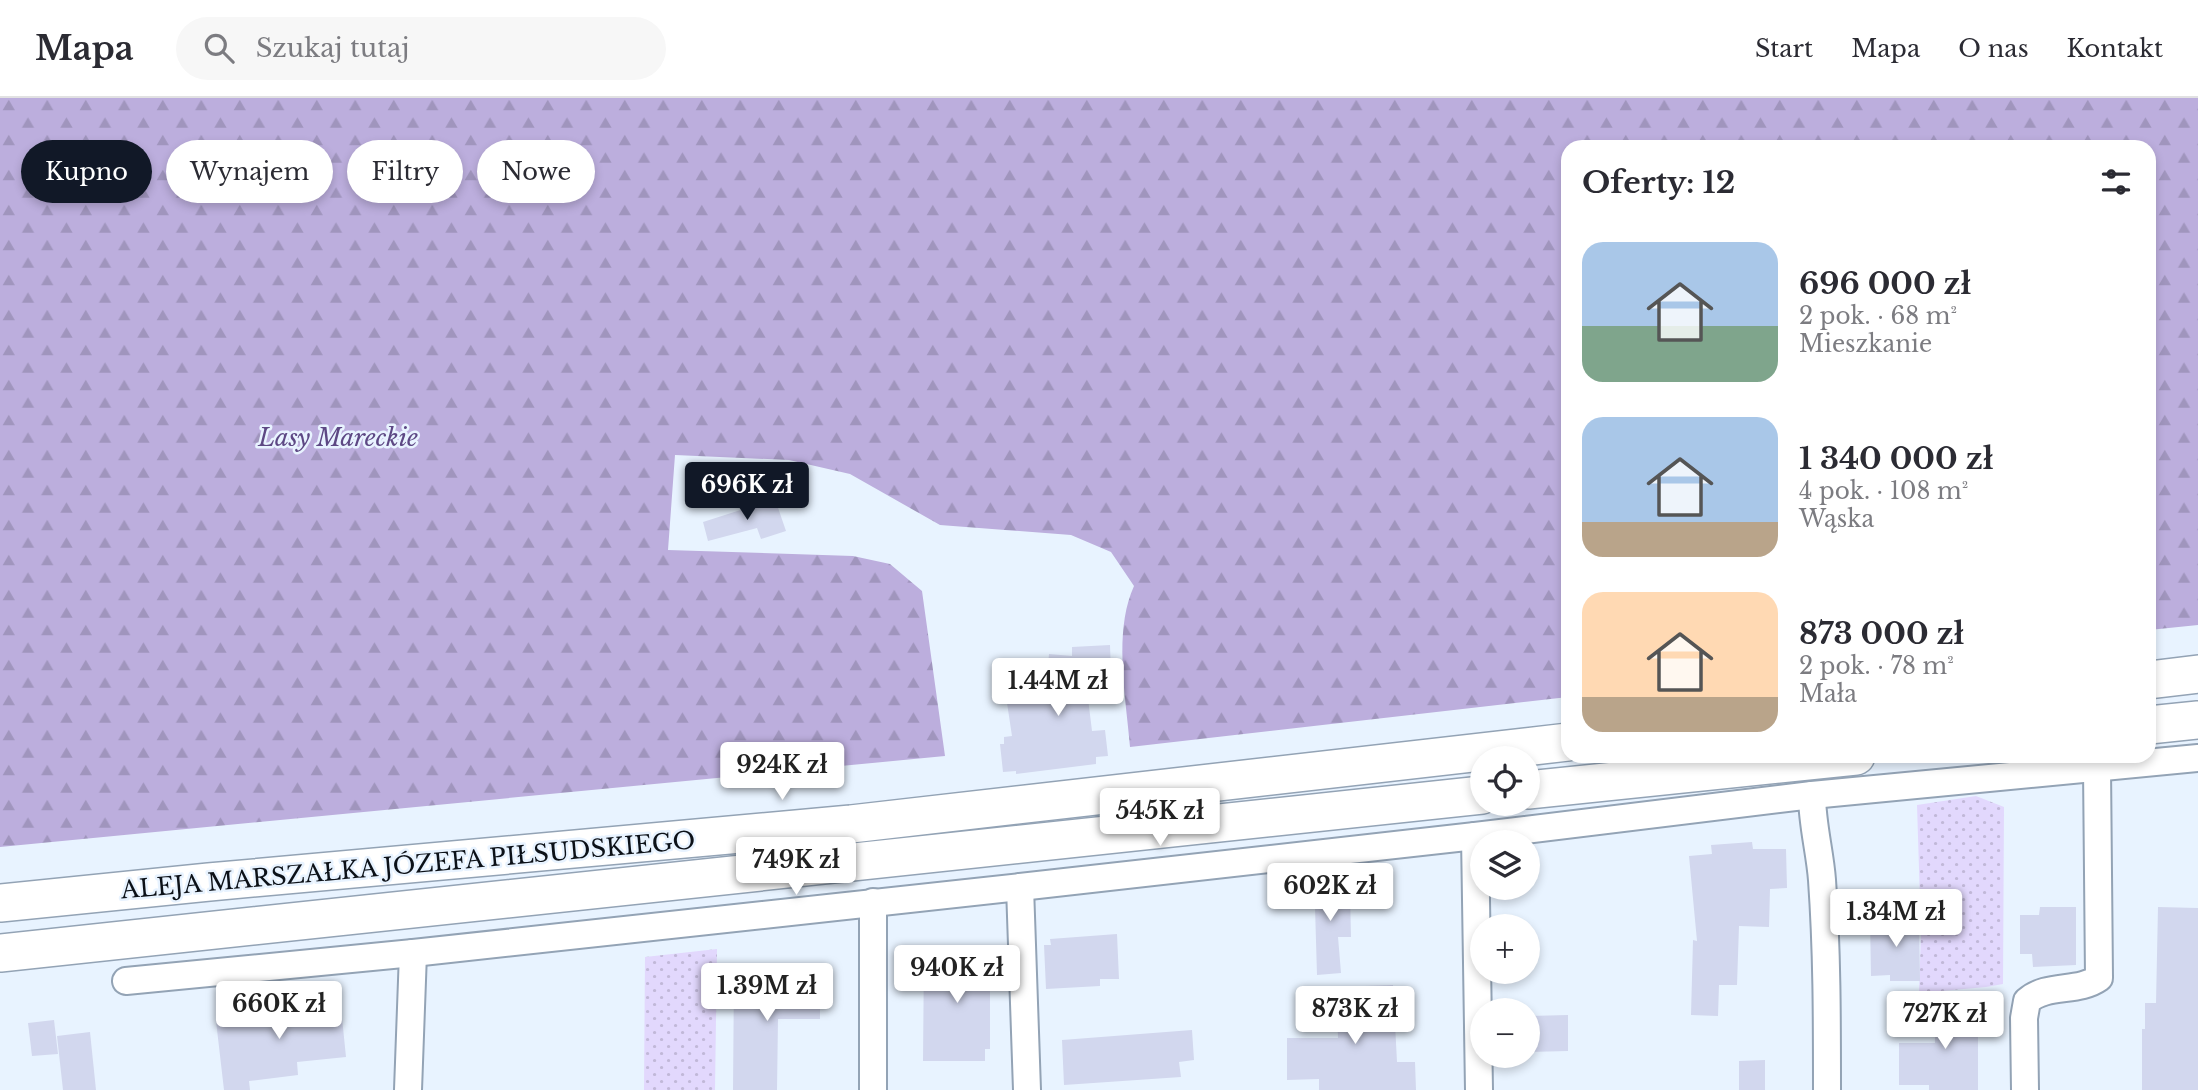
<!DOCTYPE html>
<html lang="pl">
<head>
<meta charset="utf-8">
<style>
  :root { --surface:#fff; --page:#f7f7f7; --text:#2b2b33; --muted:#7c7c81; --line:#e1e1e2; --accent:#111827 }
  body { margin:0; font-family:"Libre Baskerville",serif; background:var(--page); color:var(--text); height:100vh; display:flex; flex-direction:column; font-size:26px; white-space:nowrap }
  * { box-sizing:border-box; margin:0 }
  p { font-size:23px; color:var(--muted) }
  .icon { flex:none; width:38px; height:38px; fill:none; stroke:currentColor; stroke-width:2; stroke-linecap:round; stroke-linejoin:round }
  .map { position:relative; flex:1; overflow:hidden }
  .drawer { position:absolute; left:1561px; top:42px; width:595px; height:623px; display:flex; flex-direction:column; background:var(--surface); border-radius:21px; box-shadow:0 4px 10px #0003 }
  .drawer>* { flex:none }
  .guide { position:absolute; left:21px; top:42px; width:665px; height:63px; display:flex; gap:14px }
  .fabs { position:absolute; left:1470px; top:648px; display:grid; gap:14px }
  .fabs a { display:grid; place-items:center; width:70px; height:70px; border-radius:50%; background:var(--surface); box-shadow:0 4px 10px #0003; font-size:35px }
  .price { position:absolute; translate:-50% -60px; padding:0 16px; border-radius:7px; background:#fff; color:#222; font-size:23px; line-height:46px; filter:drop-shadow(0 2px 4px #0008) }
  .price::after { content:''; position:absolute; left:50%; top:42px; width:21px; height:16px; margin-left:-10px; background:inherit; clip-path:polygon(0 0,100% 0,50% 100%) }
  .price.current { background:var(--accent); color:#fff }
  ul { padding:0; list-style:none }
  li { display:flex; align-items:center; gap:21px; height:175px; padding:0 21px }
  li span { display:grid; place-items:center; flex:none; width:196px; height:140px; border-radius:21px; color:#555 }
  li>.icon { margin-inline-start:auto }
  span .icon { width:84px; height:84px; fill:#fffc; stroke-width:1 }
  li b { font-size:30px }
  h2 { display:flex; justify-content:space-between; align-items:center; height:84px; padding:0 21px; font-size:30px }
  .pill { padding:0 24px; border-radius:32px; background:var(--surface); box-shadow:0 4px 10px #0003; font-size:24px; line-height:63px }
  .pill.current { background:var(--accent); color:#fff }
  header { display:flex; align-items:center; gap:42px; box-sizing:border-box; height:98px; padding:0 35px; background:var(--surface); border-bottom:2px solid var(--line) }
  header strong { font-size:33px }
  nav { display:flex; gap:38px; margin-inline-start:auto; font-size:24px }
  .search { width:490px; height:63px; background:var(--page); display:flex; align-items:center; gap:18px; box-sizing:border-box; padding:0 24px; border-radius:38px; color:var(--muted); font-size:26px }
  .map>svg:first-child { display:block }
</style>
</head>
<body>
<header>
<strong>Mapa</strong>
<div class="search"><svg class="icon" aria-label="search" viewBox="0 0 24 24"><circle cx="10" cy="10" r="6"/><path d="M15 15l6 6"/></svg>Szukaj tutaj</div>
<nav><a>Start</a><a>Mapa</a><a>O nas</a><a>Kontakt</a></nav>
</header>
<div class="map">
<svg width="2198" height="992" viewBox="0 0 2198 992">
  <defs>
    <pattern id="grass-dots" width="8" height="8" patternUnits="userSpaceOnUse" patternTransform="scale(1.75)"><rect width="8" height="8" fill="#e2d8fd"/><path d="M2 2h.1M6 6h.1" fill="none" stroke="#c1b8d8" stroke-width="1.8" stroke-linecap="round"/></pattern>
    <pattern id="forest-firs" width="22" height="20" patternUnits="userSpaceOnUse" patternTransform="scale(1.75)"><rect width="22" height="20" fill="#bcaedd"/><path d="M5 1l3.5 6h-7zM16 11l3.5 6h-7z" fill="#a095bd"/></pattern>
  </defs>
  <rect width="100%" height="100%" fill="#e8f3ff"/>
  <!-- grass -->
  <g fill="url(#grass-dots)">
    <polygon points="1976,698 2004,709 2003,886 1986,889 1919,895 1921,834 1917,707"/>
    <polygon points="717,851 715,992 644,992 645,859"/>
  </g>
  <!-- forest -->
  <path fill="url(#forest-firs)" d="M0,0H2198V527L2149,532V49H1568V599L1130,649C1126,600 1113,534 1134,488L1111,454L1071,437L940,427L850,376L789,362L675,357L668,452L853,458L890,466L922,493L945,658L0,749Z"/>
  <!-- building -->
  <g fill="#d2d7ee">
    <polygon points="775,401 786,433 761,441 757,430 708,443 703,424"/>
    <polygon points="1110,547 1111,576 1085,576 1092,633 1105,632 1108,658 1096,659 1096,666 1016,676 1016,673 1003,674 1000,646 1004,646 1004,639 1012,638 1007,605 1045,600 1049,556 1072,558 1072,549"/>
    <polygon points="1752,744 1753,751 1786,751 1787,790 1770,791 1769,829 1739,828 1737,887 1719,887 1718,918 1691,917 1693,842 1697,843 1689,758 1712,756 1711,747"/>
    <polygon points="1333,774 1335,796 1350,796 1351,839 1338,839 1341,875 1317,877 1314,775"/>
    <polygon points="2040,809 2076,809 2076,867 2033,869 2032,856 2020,856 2020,817 2039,817"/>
    <polygon points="2158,809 2198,810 2198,992 2142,992 2142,931 2145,931 2145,905 2156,905"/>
    <polygon points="1870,821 1919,821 1920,883 1890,883 1890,877 1871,878"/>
    <polygon points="1117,836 1119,881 1100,881 1100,888 1046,891 1044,847 1051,847 1050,841"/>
    <polygon points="990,850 990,951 985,951 985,963 923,963 924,855"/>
    <polygon points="734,876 820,877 820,921 778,921 777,992 733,992"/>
    <polygon points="1393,887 1397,964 1415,964 1416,992 1319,992 1319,981 1287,982 1287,940 1338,940 1336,889"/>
    <polygon points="340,900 346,959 297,964 298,977 249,983 250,992 224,992 216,923 261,917 261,909"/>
    <polygon points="1935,903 1978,903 1978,992 1929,992 1929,987 1899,987 1899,945 1935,945"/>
    <polygon points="1568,917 1568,953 1529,954 1529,918"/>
    <polygon points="54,922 58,956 32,958 28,925"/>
    <polygon points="1192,932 1194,962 1179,964 1181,979 1064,987 1062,942"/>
    <polygon points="90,934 96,992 63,992 57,938"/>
    <polygon points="1765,962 1765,992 1739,992 1739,963"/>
  </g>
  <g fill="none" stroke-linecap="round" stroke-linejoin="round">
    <!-- minor casing -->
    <g stroke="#93a3b5" stroke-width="30">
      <g id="minor">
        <path d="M1812,697C1812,726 1820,754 1822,782C1827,852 1827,922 1827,992"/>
        <polyline points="1475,738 1479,992"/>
        <polyline points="1020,789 1027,992"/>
        <polyline points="126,883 413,855 1020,789 1475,738 1812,697 2198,660"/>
        <polyline points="408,992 413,855"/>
        <polyline points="873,992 873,804"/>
        <path d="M2025,992L2024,920L2027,903C2047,885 2078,895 2099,880L2097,670"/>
      </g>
    </g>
    <!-- secondary casing -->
    <g stroke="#93a3b5" stroke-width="40">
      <g id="secondary">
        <polyline points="2149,582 2198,576"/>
        <polyline points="2149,627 2198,622"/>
        <polyline points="1528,692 1856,658"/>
        <polyline points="0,805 209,784 851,726 1568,644"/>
        <polyline points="0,855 1482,697"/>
      </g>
    </g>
    <!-- minor -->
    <use href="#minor" stroke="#fff" stroke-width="26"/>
    <!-- secondary -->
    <use href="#secondary" stroke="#fff" stroke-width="37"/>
  </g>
  <g text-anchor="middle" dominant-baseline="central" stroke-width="5" stroke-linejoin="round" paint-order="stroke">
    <!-- park labels -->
    <g font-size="24" font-style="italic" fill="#5d4884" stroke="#e8f3ff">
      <text x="338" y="339">Lasy Mareckie</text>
    </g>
    <!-- street labels -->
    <g font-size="24" fill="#0c1118" stroke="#e8f3ff">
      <text transform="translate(408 767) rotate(-5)">ALEJA MARSZAŁKA JÓZEFA PIŁSUDSKIEGO</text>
    </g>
  </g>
</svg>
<div class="fabs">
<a><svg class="icon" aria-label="locate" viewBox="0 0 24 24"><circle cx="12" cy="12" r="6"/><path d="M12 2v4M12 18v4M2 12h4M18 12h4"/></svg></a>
<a><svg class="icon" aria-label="layers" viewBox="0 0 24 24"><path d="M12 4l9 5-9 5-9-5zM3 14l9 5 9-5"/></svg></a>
<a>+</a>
<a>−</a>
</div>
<b class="price current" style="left:747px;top:424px">696K zł</b>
<b class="price" style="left:1058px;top:620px">1.44M zł</b>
<b class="price" style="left:782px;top:704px">924K zł</b>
<b class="price" style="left:1160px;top:750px">545K zł</b>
<b class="price" style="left:796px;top:799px">749K zł</b>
<b class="price" style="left:1330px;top:825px">602K zł</b>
<b class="price" style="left:1896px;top:851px">1.34M zł</b>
<b class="price" style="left:957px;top:907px">940K zł</b>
<b class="price" style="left:767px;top:925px">1.39M zł</b>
<b class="price" style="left:279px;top:943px">660K zł</b>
<b class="price" style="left:1355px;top:948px">873K zł</b>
<b class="price" style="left:1945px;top:953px">727K zł</b>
<div class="guide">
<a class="pill current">Kupno</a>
<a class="pill">Wynajem</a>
<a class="pill">Filtry</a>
<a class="pill">Nowe</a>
</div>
<section class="drawer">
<h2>Oferty: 12<svg class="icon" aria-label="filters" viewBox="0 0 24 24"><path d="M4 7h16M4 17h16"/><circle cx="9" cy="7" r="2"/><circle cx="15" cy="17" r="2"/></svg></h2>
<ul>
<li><span style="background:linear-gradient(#a9c7e8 60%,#7fa58c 0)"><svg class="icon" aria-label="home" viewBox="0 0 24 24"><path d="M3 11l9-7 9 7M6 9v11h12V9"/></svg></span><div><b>696 000 zł</b><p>2 pok. · 68 m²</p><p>Mieszkanie</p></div></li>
<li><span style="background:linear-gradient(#a9c7e8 75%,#b9a48a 0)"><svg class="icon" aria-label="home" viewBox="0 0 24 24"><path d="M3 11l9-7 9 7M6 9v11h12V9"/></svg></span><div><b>1 340 000 zł</b><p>4 pok. · 108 m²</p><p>Wąska</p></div></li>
<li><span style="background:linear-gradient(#ffd9b3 75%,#b9a48a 0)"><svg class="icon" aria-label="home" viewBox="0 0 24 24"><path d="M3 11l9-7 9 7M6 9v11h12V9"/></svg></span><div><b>873 000 zł</b><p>2 pok. · 78 m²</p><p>Mała</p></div></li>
</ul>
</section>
</div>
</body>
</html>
